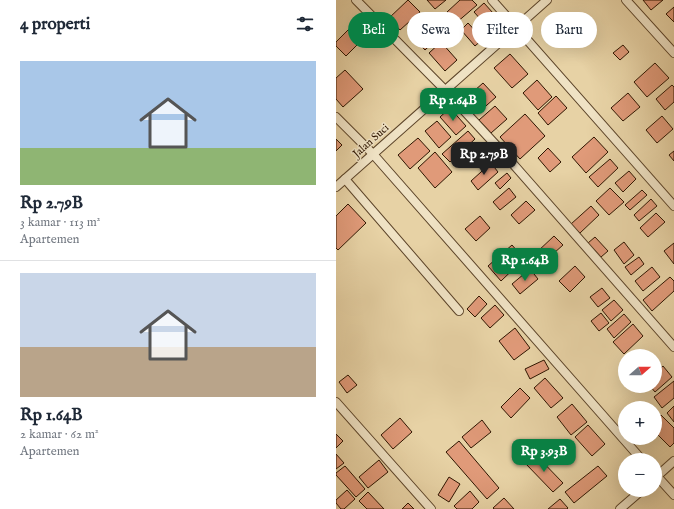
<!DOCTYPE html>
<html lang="id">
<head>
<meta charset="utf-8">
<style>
  :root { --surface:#fff; --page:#f2f2f3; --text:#1f2937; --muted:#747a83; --line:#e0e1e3; --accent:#0b8043 }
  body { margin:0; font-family:"IM FELL English",serif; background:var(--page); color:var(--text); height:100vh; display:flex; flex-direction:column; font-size:15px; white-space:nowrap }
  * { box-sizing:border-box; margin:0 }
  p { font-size:13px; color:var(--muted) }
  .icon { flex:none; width:22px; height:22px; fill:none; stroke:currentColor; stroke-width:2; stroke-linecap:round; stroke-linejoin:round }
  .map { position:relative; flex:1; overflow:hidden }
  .panel { display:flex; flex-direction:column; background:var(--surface); width:336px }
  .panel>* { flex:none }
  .banner { position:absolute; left:12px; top:12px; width:266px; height:36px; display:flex; gap:8px }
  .needle { width:26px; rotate:69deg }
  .buttons { position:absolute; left:282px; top:349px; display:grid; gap:8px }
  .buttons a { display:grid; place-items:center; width:44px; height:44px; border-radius:50%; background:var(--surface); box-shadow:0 4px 16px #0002; font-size:20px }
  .price { position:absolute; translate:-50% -34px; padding:0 9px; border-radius:8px; background:var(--accent); color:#fff; font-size:13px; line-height:26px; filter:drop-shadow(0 1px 2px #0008) }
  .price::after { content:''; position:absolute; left:50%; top:24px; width:12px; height:9px; margin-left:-6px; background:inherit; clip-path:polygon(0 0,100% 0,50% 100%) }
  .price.current { background:#222; color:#fff }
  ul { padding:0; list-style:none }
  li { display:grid; align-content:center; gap:8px; height:212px; padding:0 20px }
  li+li { border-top:1px solid var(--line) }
  li span { display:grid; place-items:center; height:124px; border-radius:0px; color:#555 }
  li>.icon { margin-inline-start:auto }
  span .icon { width:72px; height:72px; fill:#fffc; stroke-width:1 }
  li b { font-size:17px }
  h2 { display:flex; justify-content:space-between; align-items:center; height:48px; padding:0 20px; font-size:17px }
  .chip { padding:0 14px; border-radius:18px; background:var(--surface); box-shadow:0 4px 16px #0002; font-size:14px; line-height:36px }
  .chip.current { background:var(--accent); color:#fff }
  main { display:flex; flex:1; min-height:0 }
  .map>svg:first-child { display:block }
</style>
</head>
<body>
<main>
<section class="panel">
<h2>4 properti<svg class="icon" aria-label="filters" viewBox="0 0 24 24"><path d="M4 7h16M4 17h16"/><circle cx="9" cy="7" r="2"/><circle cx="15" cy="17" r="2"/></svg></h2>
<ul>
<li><span style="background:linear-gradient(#a9c7e8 70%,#8fb573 0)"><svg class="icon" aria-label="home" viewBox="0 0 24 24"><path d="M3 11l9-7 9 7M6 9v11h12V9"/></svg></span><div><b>Rp 2.79B</b><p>3 kamar · 113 m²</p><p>Apartemen</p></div></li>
<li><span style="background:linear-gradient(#c9d6e8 60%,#b9a48a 0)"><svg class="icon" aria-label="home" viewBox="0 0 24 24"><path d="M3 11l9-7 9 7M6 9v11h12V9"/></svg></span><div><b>Rp 1.64B</b><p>2 kamar · 62 m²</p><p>Apartemen</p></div></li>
</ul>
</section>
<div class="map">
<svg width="338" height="509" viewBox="0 0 338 509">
  <rect width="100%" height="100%" fill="#e7d2a5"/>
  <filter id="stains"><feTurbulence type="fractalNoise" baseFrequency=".005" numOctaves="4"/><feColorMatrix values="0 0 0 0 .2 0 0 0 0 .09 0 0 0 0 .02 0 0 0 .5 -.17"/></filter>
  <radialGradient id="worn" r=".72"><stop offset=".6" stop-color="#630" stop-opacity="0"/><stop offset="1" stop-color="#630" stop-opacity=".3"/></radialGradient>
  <!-- building -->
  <g fill="#e09a79" stroke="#2e1500">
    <polygon points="72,0 84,12 64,30 53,18"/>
    <polygon points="91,0 110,0 99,9"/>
    <polygon points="124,0 136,0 141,5 120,23 111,12"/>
    <polygon points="307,0 327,0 315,10"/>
    <polygon points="148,3 166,23 156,32 138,12"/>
    <polygon points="338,7 338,22 330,14"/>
    <polygon points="132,23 147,39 139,46 125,30"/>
    <polygon points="15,27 27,39 10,56 0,46 0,42"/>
    <polygon points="94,27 103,37 89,50 80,40"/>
    <polygon points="105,42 121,60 109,71 93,53"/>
    <polygon points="287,45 293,52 284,60 277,53"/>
    <polygon points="174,54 192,74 176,88 158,68"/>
    <polygon points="319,63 333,78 311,97 298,82"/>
    <polygon points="9,70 27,89 7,107 0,99 0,78"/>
    <polygon points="201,80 216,97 202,110 187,93"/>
    <polygon points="147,83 160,97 142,113 129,99"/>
    <polygon points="336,85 338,87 338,102 329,110 320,99"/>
    <polygon points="292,93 304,107 287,121 275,108"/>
    <polygon points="220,96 231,108 212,125 202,113"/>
    <polygon points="159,106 171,119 155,133 143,120"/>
    <polygon points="114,108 130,126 120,135 104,117"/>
    <polygon points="189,114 209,136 184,159 164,137"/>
    <polygon points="326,116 337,129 321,143 310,130"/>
    <polygon points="101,121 115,137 103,148 89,131"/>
    <polygon points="132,131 139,139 114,162 106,154"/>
    <polygon points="258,137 272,152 250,173 236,157"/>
    <polygon points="82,138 94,151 74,169 62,155"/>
    <polygon points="0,139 6,145 0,151"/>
    <polygon points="212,148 225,162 214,172 202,158"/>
    <polygon points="338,151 338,161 333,155"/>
    <polygon points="99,152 116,172 99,188 82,168"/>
    <polygon points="274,159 282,168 262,187 253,177"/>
    <polygon points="155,163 162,172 142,190 135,181"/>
    <polygon points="293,171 300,179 287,192 279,183"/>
    <polygon points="171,173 175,178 164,189 159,183"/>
    <polygon points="173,188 180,197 164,210 157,202"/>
    <polygon points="274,188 288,202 273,215 260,201"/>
    <polygon points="306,190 311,195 294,210 289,205"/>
    <polygon points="315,199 321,206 303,221 298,215"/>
    <polygon points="190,201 199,210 183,224 175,215"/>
    <polygon points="12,204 30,223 2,250 0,248 0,216"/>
    <polygon points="255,206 263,215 244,233 235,224"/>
    <polygon points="320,213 329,222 312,237 304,228"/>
    <polygon points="144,216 154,228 140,241 129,229"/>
    <polygon points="218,236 227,245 209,261 201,252"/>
    <polygon points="259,237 272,251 265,257 252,243"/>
    <polygon points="288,242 298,255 288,264 278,250"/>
    <polygon points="338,243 338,264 328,251"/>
    <polygon points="176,245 188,259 165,281 152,266"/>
    <polygon points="303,257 308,264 295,275 289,267"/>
    <polygon points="239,266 249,277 234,292 223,281"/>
    <polygon points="316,267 324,277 307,291 299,281"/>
    <polygon points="194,269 202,279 184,294 176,284"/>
    <polygon points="334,277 338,281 338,291 316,311 307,300"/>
    <polygon points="266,288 274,298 262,307 254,297"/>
    <polygon points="143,296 151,304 139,317 131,309"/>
    <polygon points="278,300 287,310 275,321 266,310"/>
    <polygon points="159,305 168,315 154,328 145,318"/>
    <polygon points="265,313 273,323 263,331 255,321"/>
    <polygon points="288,314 295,322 278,338 271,329"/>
    <polygon points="297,324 307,336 288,354 277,342"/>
    <polygon points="179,328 194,348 178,360 163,341"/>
    <polygon points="208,360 213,369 194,379 189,369"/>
    <polygon points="327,366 336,377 319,392 314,386 319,386 319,373"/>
    <polygon points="12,375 21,385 11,393 3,382"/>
    <polygon points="209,378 227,398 215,408 198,388"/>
    <polygon points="338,381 338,398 326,408 318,397"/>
    <polygon points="184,388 194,398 175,418 165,407"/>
    <polygon points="236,404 251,422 235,435 221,417"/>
    <polygon points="338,406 338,422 331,413"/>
    <polygon points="325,415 338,428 338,443 334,447 319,432 319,420"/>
    <polygon points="64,418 76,432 57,449 45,435"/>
    <polygon points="146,420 155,432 135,448 126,437"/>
    <polygon points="252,425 269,444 256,456 239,437"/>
    <polygon points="0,434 7,441 0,448"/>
    <polygon points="123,441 163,488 151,499 110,452"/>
    <polygon points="0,454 8,463 0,469"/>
    <polygon points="199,454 227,483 217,492 189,463"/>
    <polygon points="43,460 52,472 32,488 23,477"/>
    <polygon points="9,466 29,489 20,497 0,475 0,473"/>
    <polygon points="262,466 271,476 238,503 229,492"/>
    <polygon points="113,477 124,484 113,502 102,495"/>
    <polygon points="11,490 19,499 8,509 5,509 0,503 0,500"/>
    <polygon points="134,491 143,502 136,509 121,509 118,506"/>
    <polygon points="32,492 48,509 31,509 23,501"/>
    <polygon points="168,498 178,509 158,509 157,508"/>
    <polygon points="224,499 232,508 231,509 212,509"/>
    <polygon points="72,503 78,509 66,509"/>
  </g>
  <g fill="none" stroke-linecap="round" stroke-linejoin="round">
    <!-- street casing -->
    <g stroke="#5c4429" stroke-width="10">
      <g id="street">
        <polyline points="20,0 109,90 170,156 338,347"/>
        <polyline points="156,0 338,206"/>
        <polyline points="290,0 338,53"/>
        <polyline points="0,117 37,154 306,460"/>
        <polyline points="9,179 123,311"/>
        <polyline points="0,187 211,0"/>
        <polyline points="0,402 95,509"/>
        <polyline points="319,474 338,495"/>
        <polyline points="319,478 338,461"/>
        <polyline points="284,509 306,490"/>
      </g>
    </g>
    <!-- street -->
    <use href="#street" stroke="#efe2c4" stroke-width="8"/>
  </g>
  <g text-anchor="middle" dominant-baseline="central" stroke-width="3" stroke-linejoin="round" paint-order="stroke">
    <!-- street labels -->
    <g font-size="11" fill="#2e1500" stroke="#efe2c4">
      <text transform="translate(35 141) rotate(-42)">Jalan Suci</text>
    </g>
  </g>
  <rect width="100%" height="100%" filter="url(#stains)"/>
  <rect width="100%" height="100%" fill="url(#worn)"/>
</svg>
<div class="buttons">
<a><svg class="needle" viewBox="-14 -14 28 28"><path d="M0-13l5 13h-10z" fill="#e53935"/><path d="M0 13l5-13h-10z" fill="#747a83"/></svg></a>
<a>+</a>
<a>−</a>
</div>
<b class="price" style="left:117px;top:122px">Rp 1.64B</b>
<b class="price current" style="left:148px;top:176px">Rp 2.79B</b>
<b class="price" style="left:189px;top:282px">Rp 1.64B</b>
<b class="price" style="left:208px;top:473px">Rp 3.93B</b>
<div class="banner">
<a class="chip current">Beli</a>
<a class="chip">Sewa</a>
<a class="chip">Filter</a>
<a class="chip">Baru</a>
</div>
</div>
</main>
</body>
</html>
